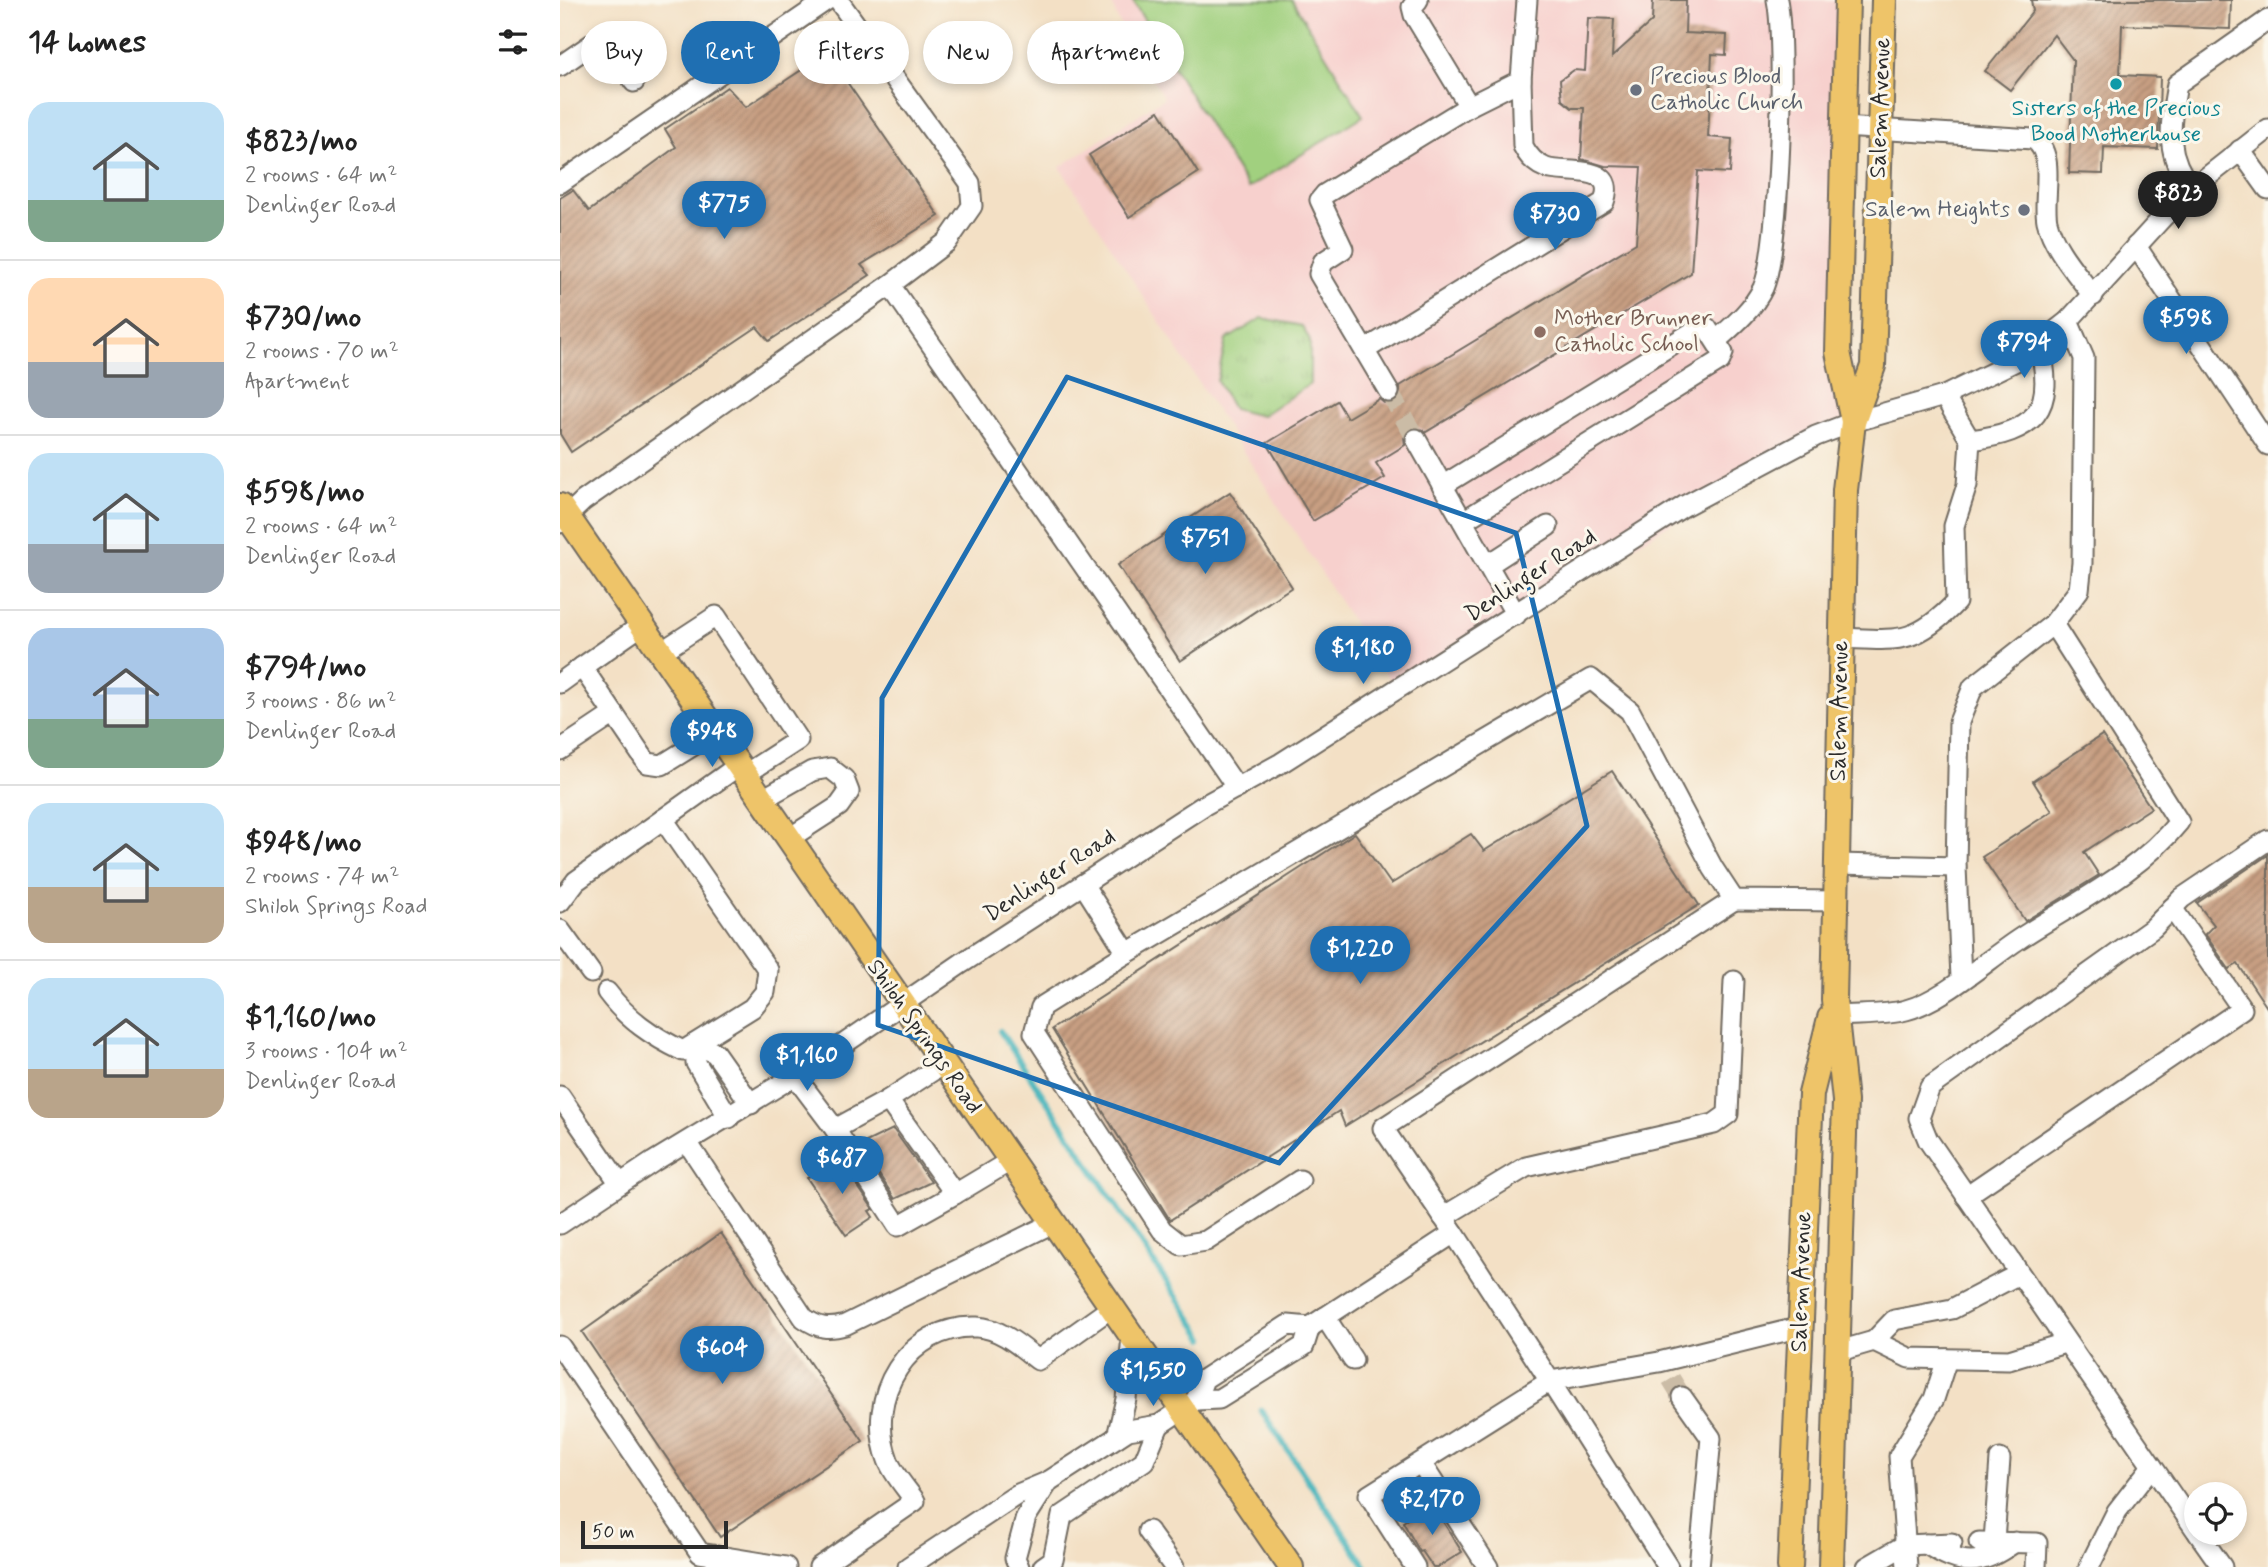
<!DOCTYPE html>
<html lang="en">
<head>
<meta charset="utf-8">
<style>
  :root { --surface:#fff; --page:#f2f2f2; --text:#222; --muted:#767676; --line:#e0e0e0; --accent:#1f6fb2 }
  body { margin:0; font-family:Mynerve,sans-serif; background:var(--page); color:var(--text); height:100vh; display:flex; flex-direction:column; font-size:26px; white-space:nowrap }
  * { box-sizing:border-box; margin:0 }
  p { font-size:23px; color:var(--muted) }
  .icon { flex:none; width:38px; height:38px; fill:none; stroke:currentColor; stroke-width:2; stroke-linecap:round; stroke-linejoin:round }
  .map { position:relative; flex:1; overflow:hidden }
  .side { display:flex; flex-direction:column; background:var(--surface); width:560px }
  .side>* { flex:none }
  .hud { position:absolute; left:21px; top:21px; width:665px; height:63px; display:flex; gap:14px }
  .tools { position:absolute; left:1624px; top:1482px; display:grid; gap:14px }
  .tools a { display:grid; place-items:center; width:63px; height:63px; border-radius:50%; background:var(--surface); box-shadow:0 4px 10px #0003; font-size:35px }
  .scale { position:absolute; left:21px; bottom:18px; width:147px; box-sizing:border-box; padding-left:7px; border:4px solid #2b2b2b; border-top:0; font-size:19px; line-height:24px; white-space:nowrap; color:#2b2b2b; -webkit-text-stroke:5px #fbf7ec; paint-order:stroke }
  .price { position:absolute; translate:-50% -60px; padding:0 16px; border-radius:24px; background:var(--accent); color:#fff; font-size:23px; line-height:46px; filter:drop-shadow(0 2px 4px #0008) }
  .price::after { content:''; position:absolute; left:50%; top:42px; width:21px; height:16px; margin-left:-10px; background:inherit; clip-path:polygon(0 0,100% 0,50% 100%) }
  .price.current { background:#222; color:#fff }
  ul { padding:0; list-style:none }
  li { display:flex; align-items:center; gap:21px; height:175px; padding:0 28px }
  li+li { border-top:2px solid var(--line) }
  li span { display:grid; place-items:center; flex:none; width:196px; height:140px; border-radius:21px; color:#555 }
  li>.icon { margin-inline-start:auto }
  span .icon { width:84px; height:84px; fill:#fffc; stroke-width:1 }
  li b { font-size:30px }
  h2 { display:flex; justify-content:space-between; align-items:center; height:84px; padding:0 28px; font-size:30px }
  .chip { padding:0 24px; border-radius:32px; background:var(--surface); box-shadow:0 4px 10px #0003; font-size:24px; line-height:63px }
  .chip.current { background:var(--accent); color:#fff }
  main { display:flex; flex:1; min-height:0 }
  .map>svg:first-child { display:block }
</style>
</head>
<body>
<main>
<section class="side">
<h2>14 homes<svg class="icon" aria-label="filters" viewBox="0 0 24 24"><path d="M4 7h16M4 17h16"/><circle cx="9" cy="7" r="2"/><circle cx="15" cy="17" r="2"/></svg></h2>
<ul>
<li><span style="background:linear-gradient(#bfe0f5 70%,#7fa58c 0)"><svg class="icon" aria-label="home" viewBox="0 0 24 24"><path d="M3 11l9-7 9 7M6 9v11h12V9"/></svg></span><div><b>$823/mo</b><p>2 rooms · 64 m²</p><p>Denlinger Road</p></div></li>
<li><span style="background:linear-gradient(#ffd9b3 60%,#9aa5b1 0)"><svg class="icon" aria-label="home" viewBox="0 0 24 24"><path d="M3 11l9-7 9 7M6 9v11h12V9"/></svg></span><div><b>$730/mo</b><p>2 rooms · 70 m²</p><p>Apartment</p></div></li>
<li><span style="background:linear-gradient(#bfe0f5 65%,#9aa5b1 0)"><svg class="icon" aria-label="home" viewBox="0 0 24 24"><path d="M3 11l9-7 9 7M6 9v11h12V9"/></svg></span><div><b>$598/mo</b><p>2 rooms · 64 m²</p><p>Denlinger Road</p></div></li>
<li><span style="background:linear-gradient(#a9c7e8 65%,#7fa58c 0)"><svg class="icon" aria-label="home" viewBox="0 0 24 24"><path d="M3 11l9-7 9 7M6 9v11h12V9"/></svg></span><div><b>$794/mo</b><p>3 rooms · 86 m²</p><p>Denlinger Road</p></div></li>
<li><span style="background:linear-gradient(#bfe0f5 60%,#b9a48a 0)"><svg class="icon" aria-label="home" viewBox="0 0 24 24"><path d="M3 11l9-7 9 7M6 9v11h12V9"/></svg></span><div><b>$948/mo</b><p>2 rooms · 74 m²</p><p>Shiloh Springs Road</p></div></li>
<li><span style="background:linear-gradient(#bfe0f5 65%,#b9a48a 0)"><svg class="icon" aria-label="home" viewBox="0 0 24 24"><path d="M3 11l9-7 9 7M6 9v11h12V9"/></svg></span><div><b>$1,160/mo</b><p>3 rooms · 104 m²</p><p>Denlinger Road</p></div></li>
</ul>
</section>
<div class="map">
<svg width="1708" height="1567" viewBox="0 0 1708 1567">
  <defs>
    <pattern id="grass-tufts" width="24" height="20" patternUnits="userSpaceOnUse" patternTransform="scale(1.75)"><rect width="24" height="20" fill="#a1d07f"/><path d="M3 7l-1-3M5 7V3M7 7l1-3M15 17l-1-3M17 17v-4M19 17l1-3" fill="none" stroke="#8bb36e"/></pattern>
    <pattern id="building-hatch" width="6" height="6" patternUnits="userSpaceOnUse" patternTransform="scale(1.75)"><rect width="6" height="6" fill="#c89f82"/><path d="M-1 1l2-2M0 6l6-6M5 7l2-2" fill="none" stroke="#a3826b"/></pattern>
  </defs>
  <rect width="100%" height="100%" fill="#fbf7ec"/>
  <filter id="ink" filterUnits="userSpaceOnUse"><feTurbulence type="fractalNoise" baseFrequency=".0143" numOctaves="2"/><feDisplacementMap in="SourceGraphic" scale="14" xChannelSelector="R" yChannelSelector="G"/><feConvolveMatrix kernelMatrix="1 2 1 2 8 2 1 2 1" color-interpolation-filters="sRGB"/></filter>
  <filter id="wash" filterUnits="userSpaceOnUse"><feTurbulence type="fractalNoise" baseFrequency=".00686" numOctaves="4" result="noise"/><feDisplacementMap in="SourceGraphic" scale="28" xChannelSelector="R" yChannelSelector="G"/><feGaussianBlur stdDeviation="1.57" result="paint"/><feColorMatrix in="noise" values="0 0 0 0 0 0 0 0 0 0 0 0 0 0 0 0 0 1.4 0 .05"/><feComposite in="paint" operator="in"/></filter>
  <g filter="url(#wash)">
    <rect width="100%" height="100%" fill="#f3e0c5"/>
    <!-- built -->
    <polygon fill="#f7d0cd" points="551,0 1287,0 1281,165 1293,422 1256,436 836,689 500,167 604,98 557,18"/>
    <!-- grass -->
    <polygon fill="url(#grass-tufts)" stroke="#667e55" stroke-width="2" points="702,318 742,326 750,341 750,384 701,416 673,409 657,381 666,340"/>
    <!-- pitch -->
    <polygon fill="#a1d07f" stroke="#667e55" stroke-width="2" points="572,0 732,0 803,116 688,188"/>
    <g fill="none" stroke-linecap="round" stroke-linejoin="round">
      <!-- stream -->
      <g stroke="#42b3ba" stroke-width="6">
        <polyline points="440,1031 644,1338"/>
        <polyline points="701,1410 806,1567"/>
      </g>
    </g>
    <g id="blocks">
      <!-- building -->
      <g fill="url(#building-hatch)">
        <polygon points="1093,0 1126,0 1125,33 1167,35 1166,55 1152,54 1148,137 1172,139 1170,173 1138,171 1131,273 866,432 857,427 849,429 844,438 845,445 816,463 825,478 753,521 707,443 777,401 787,418 819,399 824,403 835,403 840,397 840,386 1076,243 1081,167 1045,166 1021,159 1024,108 1012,108 1002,100 1000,80 1014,70 1025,71 1028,18 1054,19 1052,57 1092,21"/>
        <polygon points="1471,0 1671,0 1670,29 1562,25 1560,75 1600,77 1598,149 1544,147 1543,174 1509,173 1513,60 1494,35 1450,90 1425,71 1473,11"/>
        <polygon points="267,53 379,216 301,265 310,275 209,341 197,327 11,452 0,434 0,198 13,190 29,211 116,147 105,129 167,87 186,107"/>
        <polygon points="599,111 638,173 569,217 529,155"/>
        <polygon points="670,492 732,587 620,661 558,565"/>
        <polygon points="1542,735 1591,808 1524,852 1539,875 1465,921 1422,857 1492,811 1473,781"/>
        <polygon points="1052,771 1139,905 785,1126 779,1111 610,1220 492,1029 795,833 831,884 911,834 924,851"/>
        <polygon points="1708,855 1708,1009 1678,964 1669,969 1645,934 1654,925 1637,903"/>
        <polygon points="333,1129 371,1182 335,1199 300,1145"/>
        <polygon points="278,1157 313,1209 309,1211 313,1217 286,1235 247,1178"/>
        <polygon points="161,1233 303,1441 160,1537 22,1332"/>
        <polygon points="872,1504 902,1552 878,1567 873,1567 862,1551 860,1552 843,1522"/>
      </g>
    </g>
  </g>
  <g filter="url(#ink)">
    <use href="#blocks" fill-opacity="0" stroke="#716a61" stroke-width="2"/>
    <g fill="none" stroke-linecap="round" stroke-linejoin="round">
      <!-- minor-tunnel -->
      <g stroke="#cbbca6" stroke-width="19" stroke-dasharray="19 10" stroke-linecap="butt">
        <polyline points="829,392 856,439"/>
        <polyline points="1111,1379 1122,1397"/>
      </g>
      <!-- minor casing -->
      <g stroke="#716a61" stroke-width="23">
        <g id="minor">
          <polyline points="278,0 410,183 412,206 387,242 330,285"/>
          <polyline points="0,66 45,35 74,82"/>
          <polyline points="909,106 961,80"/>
          <path d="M1283,127L1473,139C1497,153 1482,197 1487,221C1493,248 1518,275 1533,296"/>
          <polyline points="1680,150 1708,189"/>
          <polyline points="0,183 267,0"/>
          <path d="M1632,189C1604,154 1610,126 1617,84L1708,20"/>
          <polyline points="1576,246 1708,445"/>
          <path d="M1157,340C1174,325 1193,309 1203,288C1220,250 1226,43 1217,0"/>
          <path d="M805,350L1044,202C1058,162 1006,175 986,168C975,164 968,156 963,146L961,80L967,0"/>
          <polyline points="829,392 759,274 763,262 783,249 760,200 765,194 909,106 854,15 852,7 858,0"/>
          <polyline points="856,439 956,615"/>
          <path d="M1410,440C1475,432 1497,411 1479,344"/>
          <polyline points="882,486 1139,328 1147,328 1163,353 1160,361 903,521"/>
          <polyline points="0,523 23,501 330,285 677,788"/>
          <polyline points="928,565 988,526"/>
          <polyline points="1493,624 1519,590 1522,563 1524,358 1508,321"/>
          <polyline points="82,625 22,667 87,763 102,765 155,732"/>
          <path d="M1281,638C1337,640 1354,646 1396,602L1394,526L1407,485L1410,440L1384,396"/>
          <polyline points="101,652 156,616 238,740 184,775"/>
          <polyline points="0,683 22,667"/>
          <polyline points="0,750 54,714"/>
          <polyline points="201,800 252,771 270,768 284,779 289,792 279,806 228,839"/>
          <polyline points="1278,864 1396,867"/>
          <polyline points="523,884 567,953 481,1007 474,1033 602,1230 621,1245 646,1241 740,1180"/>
          <polyline points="0,902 16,881 178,766"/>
          <polyline points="0,930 31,973"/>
          <polyline points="567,953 1031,679 1070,711 1153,868 1174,900 1277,901"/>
          <path d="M47,992C67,1019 92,1036 123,1051L192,1008L205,992L208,970L103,819"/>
          <path d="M1276,1016C1298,1014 1324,1016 1346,1010C1382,1001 1427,960 1459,939C1515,902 1576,875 1619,822L1493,624L1413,687L1399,722L1396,867L1401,978"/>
          <polyline points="135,1044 155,1053 191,1104"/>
          <polyline points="135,1044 136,1063 169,1118"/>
          <polyline points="383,1064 328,1100 395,1194 450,1161"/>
          <polyline points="235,1076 275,1129 328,1100"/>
          <polyline points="0,1096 60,1184"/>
          <polyline points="275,1129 338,1226 395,1194"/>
          <path d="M127,1142L244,1318C258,1328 268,1330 285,1325L493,1223"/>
          <polyline points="1406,1196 1682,1009 1612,908"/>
          <polyline points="883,1217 966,1167 1154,1124 1168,1114 1174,981"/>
          <polyline points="0,1224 93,1162 256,1063 402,963 643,806 721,763 1124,506 1256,436 1293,422 1384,396 1458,360 1508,321 1603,217 1638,184 1708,129"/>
          <polyline points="894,1233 823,1128 1174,900"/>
          <polyline points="765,1317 793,1360"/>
          <polyline points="750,1327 894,1233 990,1381 1099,1362 1241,1327"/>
          <polyline points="1314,1341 1349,1358 1449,1360 1505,1343"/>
          <polyline points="0,1346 140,1553 226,1567"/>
          <polyline points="1276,1352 1314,1341 1334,1320 1392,1309 1459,1274"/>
          <polyline points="1122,1397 1151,1438 1139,1567"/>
          <polyline points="557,1437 566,1399 572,1336"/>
          <polyline points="861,1463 928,1567"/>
          <polyline points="1636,1530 1368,1140 1359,1118 1370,1087 1593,928 1622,898 1708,840"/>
          <polyline points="588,1531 614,1567"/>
          <polyline points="1638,1533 1662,1567"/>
          <polyline points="1434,1541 1440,1459"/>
          <polyline points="1419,1542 1477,1543 1476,1567"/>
          <path d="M1366,1544C1403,1567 1419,1567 1455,1542"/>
          <path d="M259,1567L355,1501C346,1488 333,1474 328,1460C304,1397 348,1324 417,1327C440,1328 460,1346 478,1360L551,1308"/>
          <polyline points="348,1567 458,1494 489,1481"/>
          <polyline points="459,1567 455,1558 466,1517 489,1481 568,1430 599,1425 636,1400 659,1399 744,1346 750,1327 728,1325 644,1379 636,1400"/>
          <polyline points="483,1567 493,1560 502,1516 584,1461 599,1425"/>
          <polyline points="855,1567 809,1495 990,1381 1108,1567"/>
          <polyline points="1307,1567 1345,1545 1392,1543"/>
          <polyline points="1347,1567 1339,1456 1374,1399 1387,1359"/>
          <polyline points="1529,1567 1557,1511 1592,1466"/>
        </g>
      </g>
      <!-- major casing -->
      <g stroke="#716a61" stroke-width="28">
        <g id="major">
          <polyline points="1287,0 1278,352 1293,421"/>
          <polyline points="0,506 731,1567"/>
          <polyline points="1230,1567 1251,1094 1270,1018"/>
          <polyline points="1271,1567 1285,1101 1274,1000 1285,490 1293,422 1313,366 1324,0"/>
        </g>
      </g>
      <!-- minor -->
      <use href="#minor" stroke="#fff" stroke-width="19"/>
      <!-- major -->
      <use href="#major" stroke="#eec469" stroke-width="24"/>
    </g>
  </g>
  <!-- marked area -->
  <path fill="none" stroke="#1f6fb2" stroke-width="5" stroke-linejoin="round" d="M507,377L956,533L1027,826L719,1163L318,1025L322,698Z"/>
  <!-- markers -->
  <circle fill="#0f9aa8" stroke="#fbf7ec" stroke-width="2.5" cx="1556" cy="84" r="7"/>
  <g fill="#6b7280" stroke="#fbf7ec" stroke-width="2.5">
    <circle cx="1076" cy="90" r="7"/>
    <circle cx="1464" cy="210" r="7"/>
  </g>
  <circle fill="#8d6e63" stroke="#fbf7ec" stroke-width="2.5" cx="980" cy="332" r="7"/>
  <g text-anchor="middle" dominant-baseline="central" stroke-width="6" stroke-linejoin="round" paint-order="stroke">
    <!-- worship labels -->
    <g font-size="23" fill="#5b616d" stroke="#fbf7ec" text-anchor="start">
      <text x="1090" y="77">Precious Blood<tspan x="1090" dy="26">Catholic Church</tspan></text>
      <text x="1450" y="210" text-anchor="end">Salem Heights</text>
    </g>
    <!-- street labels -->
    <g font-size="23" fill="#2b2b2b" stroke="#fbf7ec">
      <text transform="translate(1321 108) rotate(-88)">Salem Avenue</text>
      <text transform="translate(971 576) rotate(-33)">Denlinger Road</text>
      <text transform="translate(1280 711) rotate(-89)">Salem Avenue</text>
      <text transform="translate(490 876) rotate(-33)">Denlinger Road</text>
      <text transform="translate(364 1037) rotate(55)">Shiloh Springs Road</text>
      <text transform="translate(1242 1282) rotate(-88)">Salem Avenue</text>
    </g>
    <!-- culture labels -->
    <g font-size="23" fill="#0d838f" stroke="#fbf7ec">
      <text x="1556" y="109">Sisters of the Precious<tspan x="1556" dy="26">Bood Motherhouse</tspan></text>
    </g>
    <!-- education labels -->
    <g font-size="23" fill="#785e54" stroke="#fbf7ec" text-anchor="start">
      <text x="994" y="319">Mother Brunner<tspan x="994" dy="26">Catholic School</tspan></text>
    </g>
  </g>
</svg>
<div class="tools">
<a><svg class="icon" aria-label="locate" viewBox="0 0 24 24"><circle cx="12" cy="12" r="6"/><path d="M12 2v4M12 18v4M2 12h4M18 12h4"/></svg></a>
</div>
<div class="scale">50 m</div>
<b class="price current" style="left:1618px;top:231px">$823</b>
<b class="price" style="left:164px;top:241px">$775</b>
<b class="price" style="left:995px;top:252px">$730</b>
<b class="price" style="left:1626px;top:356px">$598</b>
<b class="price" style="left:1464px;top:380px">$794</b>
<b class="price" style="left:645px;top:576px">$751</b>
<b class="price" style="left:803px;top:686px">$1,180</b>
<b class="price" style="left:152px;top:769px">$948</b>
<b class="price" style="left:800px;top:986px">$1,220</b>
<b class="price" style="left:247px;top:1093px">$1,160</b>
<b class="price" style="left:282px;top:1196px">$687</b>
<b class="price" style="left:162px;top:1386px">$604</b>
<b class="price" style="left:593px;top:1408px">$1,550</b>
<b class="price" style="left:872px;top:1537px">$2,170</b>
<div class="hud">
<a class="chip">Buy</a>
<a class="chip current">Rent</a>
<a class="chip">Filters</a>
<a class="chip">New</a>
<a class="chip">Apartment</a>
</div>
</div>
</main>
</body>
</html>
